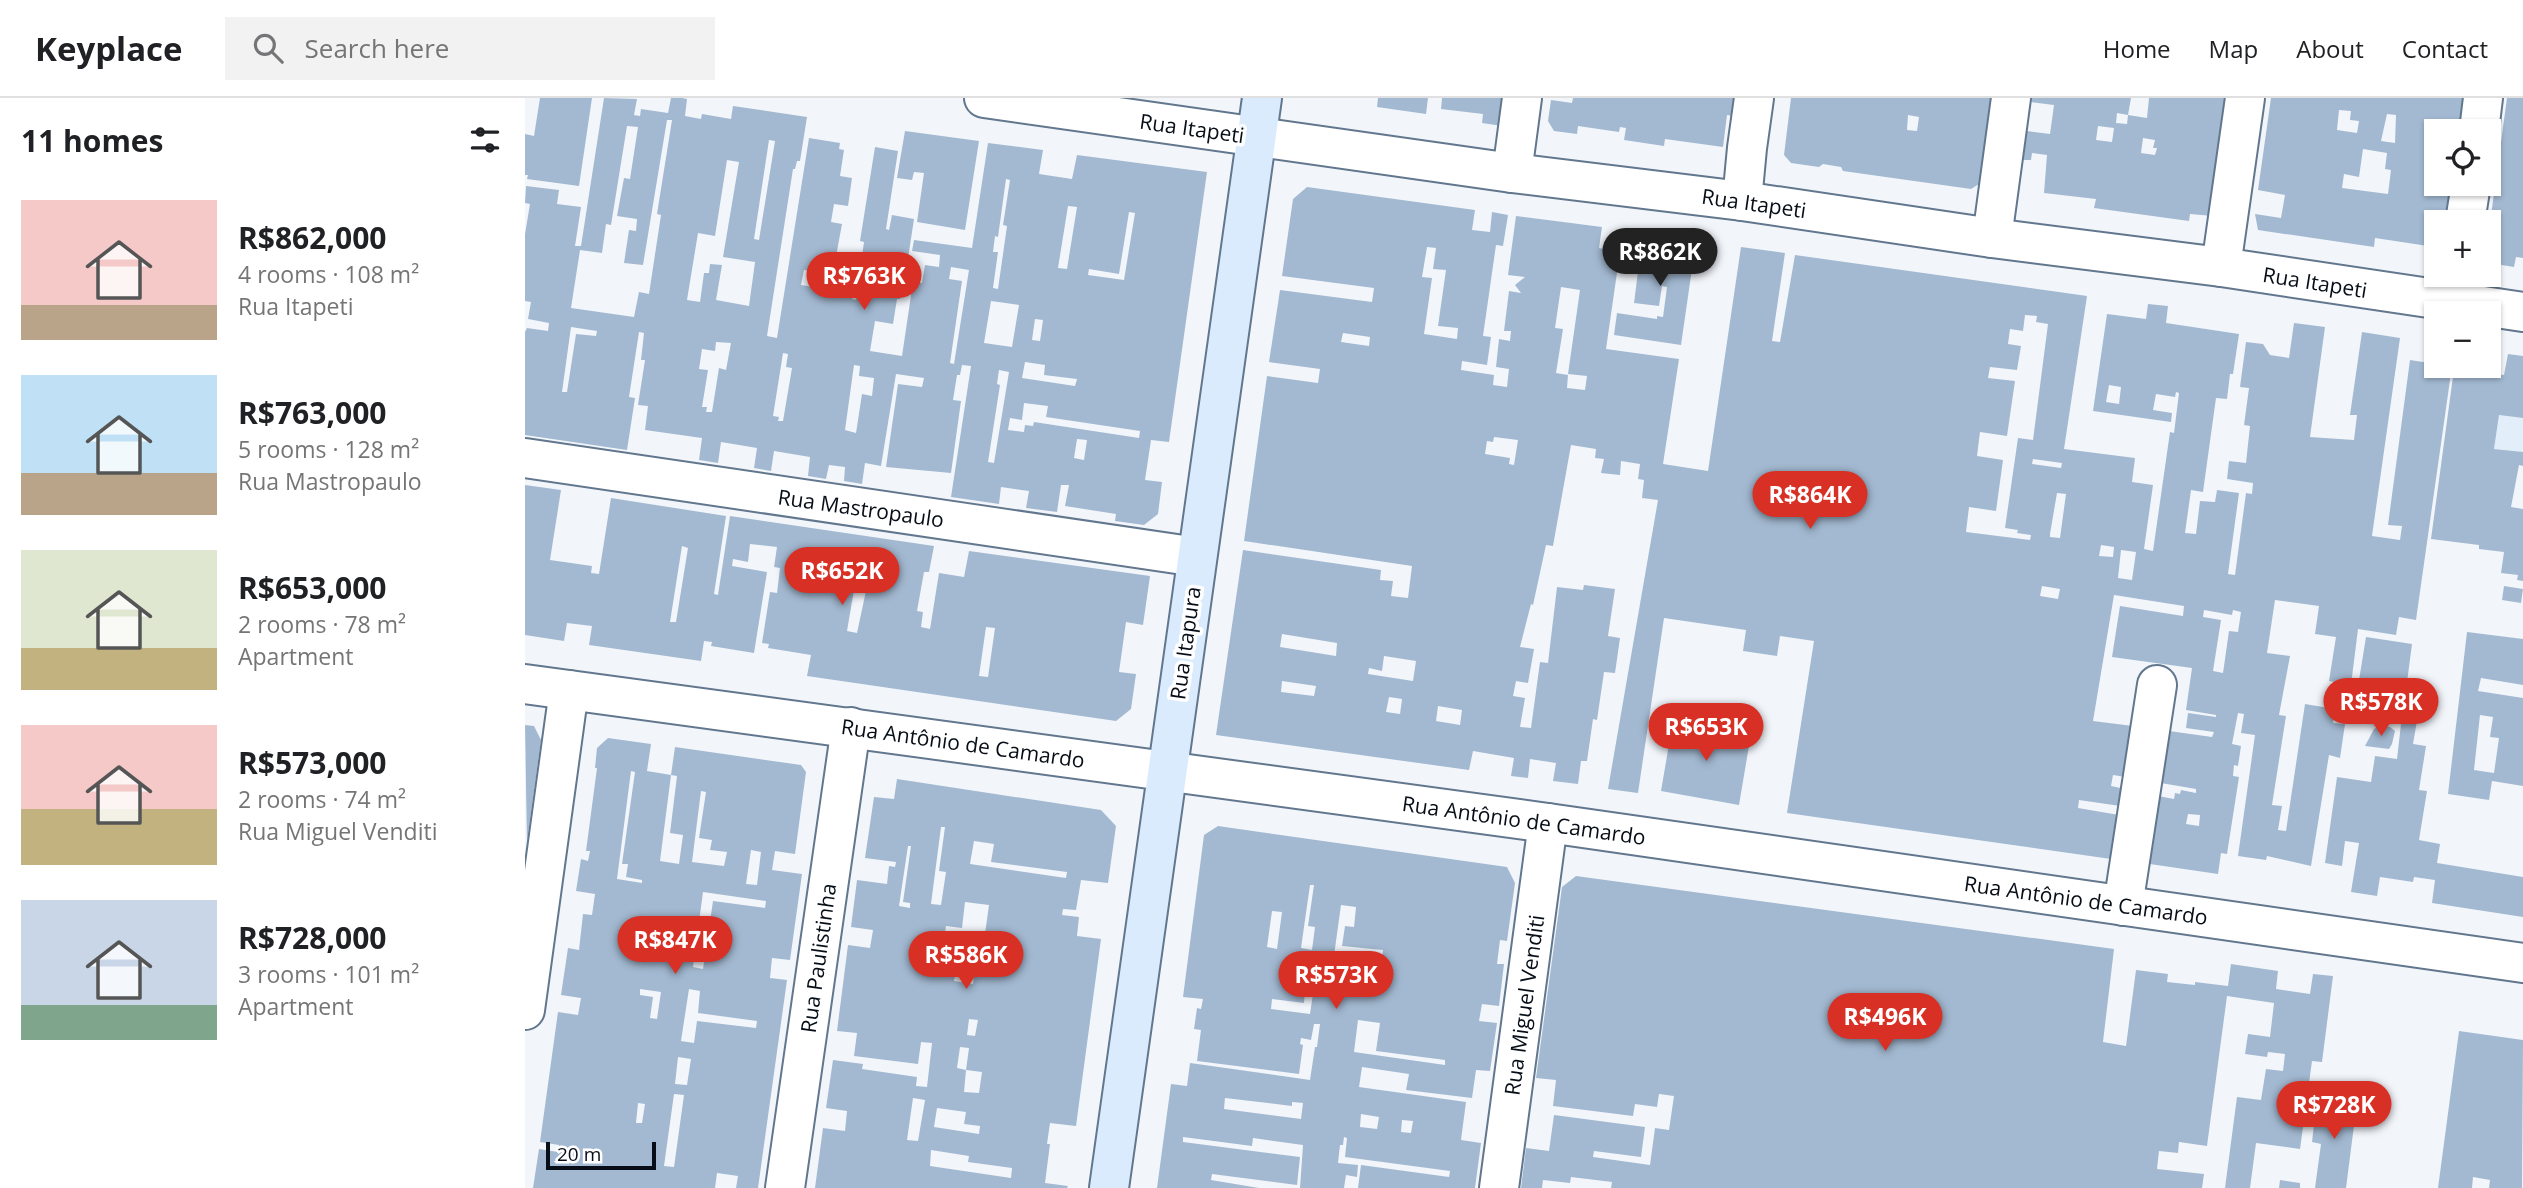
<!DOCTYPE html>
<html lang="en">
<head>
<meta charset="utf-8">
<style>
  :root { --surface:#fff; --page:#f2f2f2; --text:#202124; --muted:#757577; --line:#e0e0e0; --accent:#d93025 }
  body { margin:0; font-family:"Open Sans",sans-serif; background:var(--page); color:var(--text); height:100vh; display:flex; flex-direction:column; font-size:26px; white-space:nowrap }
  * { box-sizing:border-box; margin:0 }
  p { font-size:23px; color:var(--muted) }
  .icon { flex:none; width:38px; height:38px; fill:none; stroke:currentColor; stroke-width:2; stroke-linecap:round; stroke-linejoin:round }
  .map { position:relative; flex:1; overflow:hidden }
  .panel { display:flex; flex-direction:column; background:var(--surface); width:525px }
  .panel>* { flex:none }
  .controls { position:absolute; left:1899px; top:21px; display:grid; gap:14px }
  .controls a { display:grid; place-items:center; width:77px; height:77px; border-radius:0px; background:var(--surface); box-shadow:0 2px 5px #0004; font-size:35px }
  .scale { position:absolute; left:21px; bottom:18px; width:110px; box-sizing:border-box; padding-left:7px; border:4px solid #070e17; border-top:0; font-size:19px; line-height:24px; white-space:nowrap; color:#070e17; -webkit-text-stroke:5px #fff; paint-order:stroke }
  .price { position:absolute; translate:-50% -60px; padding:0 16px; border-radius:24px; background:var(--accent); color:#fff; font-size:23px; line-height:46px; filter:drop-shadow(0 2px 4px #0008) }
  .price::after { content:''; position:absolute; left:50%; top:42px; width:21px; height:16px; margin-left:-10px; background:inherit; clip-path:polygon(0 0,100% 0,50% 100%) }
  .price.on { background:#222; color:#fff }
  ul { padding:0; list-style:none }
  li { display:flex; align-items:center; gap:21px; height:175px; padding:0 21px }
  li span { display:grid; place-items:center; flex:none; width:196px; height:140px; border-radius:0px; color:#555 }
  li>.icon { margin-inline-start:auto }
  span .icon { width:84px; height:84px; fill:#fffc; stroke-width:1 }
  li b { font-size:30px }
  h2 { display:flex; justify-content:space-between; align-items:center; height:84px; padding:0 21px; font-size:30px }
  header { display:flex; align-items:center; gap:42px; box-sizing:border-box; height:98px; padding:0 35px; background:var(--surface); border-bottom:2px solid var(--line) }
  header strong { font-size:33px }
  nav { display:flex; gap:38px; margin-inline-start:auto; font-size:24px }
  .search { width:490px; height:63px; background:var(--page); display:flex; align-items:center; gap:18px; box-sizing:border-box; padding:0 24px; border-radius:0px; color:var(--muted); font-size:26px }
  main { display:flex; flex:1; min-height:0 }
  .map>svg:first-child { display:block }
</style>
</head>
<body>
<header>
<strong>Keyplace</strong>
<div class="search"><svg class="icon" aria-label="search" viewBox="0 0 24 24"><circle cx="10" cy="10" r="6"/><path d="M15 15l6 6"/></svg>Search here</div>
<nav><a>Home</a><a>Map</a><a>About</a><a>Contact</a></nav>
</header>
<main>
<section class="panel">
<h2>11 homes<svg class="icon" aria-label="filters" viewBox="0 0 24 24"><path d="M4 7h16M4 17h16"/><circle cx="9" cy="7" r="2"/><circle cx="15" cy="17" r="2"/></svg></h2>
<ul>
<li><span style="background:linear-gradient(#f6c9c9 75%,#b9a48a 0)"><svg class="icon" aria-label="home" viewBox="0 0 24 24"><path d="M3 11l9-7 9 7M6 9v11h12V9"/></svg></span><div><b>R$862,000</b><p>4 rooms · 108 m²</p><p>Rua Itapeti</p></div></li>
<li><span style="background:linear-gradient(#bfe0f5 70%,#b9a48a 0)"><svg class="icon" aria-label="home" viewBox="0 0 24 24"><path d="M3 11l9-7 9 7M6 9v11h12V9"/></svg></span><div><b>R$763,000</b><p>5 rooms · 128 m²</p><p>Rua Mastropaulo</p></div></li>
<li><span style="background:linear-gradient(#dfe7d0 70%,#c2b280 0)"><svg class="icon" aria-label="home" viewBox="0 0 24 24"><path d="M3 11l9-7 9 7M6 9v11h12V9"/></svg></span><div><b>R$653,000</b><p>2 rooms · 78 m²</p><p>Apartment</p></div></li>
<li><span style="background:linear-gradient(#f6c9c9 60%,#c2b280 0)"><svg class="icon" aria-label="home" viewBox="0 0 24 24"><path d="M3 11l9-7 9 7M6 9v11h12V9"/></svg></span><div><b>R$573,000</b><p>2 rooms · 74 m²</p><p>Rua Miguel Venditi</p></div></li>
<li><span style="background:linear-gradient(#c9d6e8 75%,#7fa58c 0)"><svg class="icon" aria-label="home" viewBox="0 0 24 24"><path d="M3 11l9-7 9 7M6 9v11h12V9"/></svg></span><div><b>R$728,000</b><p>3 rooms · 101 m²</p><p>Apartment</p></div></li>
</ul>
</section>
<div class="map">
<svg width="1998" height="1090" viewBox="0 0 1998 1090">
  <rect width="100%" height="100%" fill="#f2f6fb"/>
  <!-- built -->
  <polygon fill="#e2eefa" points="1974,317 1998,320 1998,354 1969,351"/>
  <!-- building -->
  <g fill="#a3b9d1" fill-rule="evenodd">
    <polygon points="15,0 67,0 54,88 2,81 3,77 0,77 0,36 9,38"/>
    <path d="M79,0L112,1L109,17L115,18L116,11L143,15L146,0H157L162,1L160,18L176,21L177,16L206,21L208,8L282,19L275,63H272L270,71H268L242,238L252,240L284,40L315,45L314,51L319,52L315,78L327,80L323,108L309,106L306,124L317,126L310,164H305L303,175L279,172L276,187L327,195V201L331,202L339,144L335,143L350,49L373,53L361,131L364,132L367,117L389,121L379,187L375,201H372L368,226L350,223L345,253L377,258L388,184L397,185L400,167L414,169L415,157L387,153L389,142L447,150L463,45L518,52L514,76L547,81L552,57L682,74L644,344L626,342L620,382L637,384L633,416L619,427L590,423L591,416L540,408L544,387H536L532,414L501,410L504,393L476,389L474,406L426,399L446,268L437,267L435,277H432L428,302L436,303L426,375L361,369L373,286L397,289L399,280L371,276L356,368L340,365L337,386L319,383L320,369L304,367L301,381L283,378L285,359L249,353L246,373L229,370L232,350L196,344L193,365L174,362L177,340L120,332L123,308L113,307L120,262H116L119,235L114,234L104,299L110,300L102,352L0,337V234L2,230L23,233L24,225L3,221L6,204L0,203V136L5,106L0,105L1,88L34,92L32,106L56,109L50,148H56ZM142,22H147L132,116L136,117L124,196L114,194L109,219L46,210L55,152L77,155L81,126L86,127L102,28L113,29L105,81L99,80L92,118L112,121L111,133L104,132L99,165L118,167ZM244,42L250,43L234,142L229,141ZM202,62L214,64L198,159L230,164L224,208L191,202L197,167L185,166L184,175H179L175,204L162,202L173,135L190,138ZM481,81L485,82L478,127L482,128L473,191L468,190L473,154H468L470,138L473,139ZM543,108L552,109L542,171L533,170ZM604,114L610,115L599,182L563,177L564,171L594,176ZM426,169L444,172L429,266L425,265L437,183L424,181ZM466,203L494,207L487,249L459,245ZM510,221L518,222L515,243L507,242ZM46,229L72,233L71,238L51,236L42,294H37ZM191,244L206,245L201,272L194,270L187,314H181L182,309H177L183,272L174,271L177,251L190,253ZM258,255L263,256L261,269L267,270L258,323H253L254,319L248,318ZM500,264L520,267L519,277L552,281L550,288L497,280ZM329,267L335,268L334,278L349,280L347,298L337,296L331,335L320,332ZM474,272L484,274L469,365L463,364L475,287L472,286ZM499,305L523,308L521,319L615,333L614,340L509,324L508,328L500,327L499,334L483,332L485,320L497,322ZM552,341L562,342L559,362L549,360Z"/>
    <polygon points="853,0 903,0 901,16 852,9"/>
    <polygon points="917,0 989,0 977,28 957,25 958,16 916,11"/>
    <polygon points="1048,0 1229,0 1226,21 1202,17 1198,49 1140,41 1139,48 1099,42 1101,30 1095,29 1094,34 1053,28 1052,36 1029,33 1023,23 1026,2 1047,5"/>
    <path d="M1266,0H1466L1454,86L1446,91L1318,73L1316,69L1298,66L1294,69L1266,65L1259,57ZM1383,17L1394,19L1392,33L1382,32Z"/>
    <path d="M1507,0H1606L1603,17L1592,15L1591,25L1602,26L1603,17L1622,20L1624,0H1705L1688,118L1665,116L1664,123L1569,110L1571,101L1519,95L1522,57L1507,55L1506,62H1498L1502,33L1525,36L1529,7L1506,4ZM1573,28L1589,30L1587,44L1571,42ZM1618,40L1630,42L1628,50H1632L1630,57L1616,55Z"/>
    <path d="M1746,0H1944L1940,33H1911V86H1933L1928,124H1911V143L1904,142L1903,148L1850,140L1849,149L1733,132L1730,116L1756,120L1760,97L1733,92ZM1814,12L1826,13L1825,22L1834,23L1832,35L1812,32ZM1862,16L1871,17L1870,45L1856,43ZM1838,51L1862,55L1860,71L1866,72L1863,96L1817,90L1819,76L1834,79Z"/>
    <polygon points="1982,0 1998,0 1998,160 1991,159 1989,169 1964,165 1964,132"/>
    <polygon points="380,33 454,43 440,132 392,124 399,75 389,74 387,82 372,80"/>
    <path d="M782,89L950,112L947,132L965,134L967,114L983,117L978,148L971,147L958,238L966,239L962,267L937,263L936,272L969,277L968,287L982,289L984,271L971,269L974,241L985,243L986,233H979L984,193L996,195L990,187L1000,179L983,177L991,118L1077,129L1074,150L1095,154L1081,251L1154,261L1138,366L1183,373L1216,149L1260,155L1247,243L1255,244L1270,157L1562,198L1539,351L1610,360L1607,384L1628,387L1619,451L1628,453L1645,334L1649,335L1654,295L1651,294L1650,299L1631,296L1628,312L1647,315L1646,324L1568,313L1582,216L1621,221L1623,206L1643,208L1641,225L1714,236L1708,276H1705L1702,301L1691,300L1678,394L1666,392L1660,435L1671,436L1675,403L1690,404L1692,392L1714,395L1703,476L1710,477L1721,395L1727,396L1728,385L1702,381L1704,363L1721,365L1725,328L1719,327L1724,290L1715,289L1721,244L1738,246L1745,257L1764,260L1769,225L1800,229L1785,339L1829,342L1832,317H1825L1837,234L1875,240L1847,438L1875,442L1877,428L1863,427L1885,262L1911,266V268H1927L1891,522L1874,519L1871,537L1833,531L1826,587L1804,583L1811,539L1790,536L1794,508L1750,502L1742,555L1765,558L1754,617L1761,618L1747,707L1757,708L1753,732L1761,733L1780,606L1810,611L1808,625L1820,626L1815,660L1804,657L1786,768L1742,758L1741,762L1713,758L1730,637L1716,635L1719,616L1713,615L1707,646L1716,648L1713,668L1709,667L1708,678L1714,679L1702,756L1696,755L1693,776L1618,765L1628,697L1649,701L1650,695L1655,696L1656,692L1671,695V691L1630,684L1637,632L1687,639L1689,634L1661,630L1663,615L1691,619V617L1661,612L1667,570L1587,559L1595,508L1658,518L1659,508L1589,497L1568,623L1616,629L1607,680L1588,677L1586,688L1605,692L1602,709L1554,702L1553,710L1600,718L1593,762L1262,715L1289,543L1255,538L1252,558L1218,553L1221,532L1139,520L1113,695L1083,691L1133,402L1117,400L1119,382L1113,381L1115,366L1096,363L1095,377L1076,375L1079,361L1070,360L1071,351L1046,347L1028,448L1021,447L1008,507L1006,506L995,549L1009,551L1003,585L991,583L988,598L1000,600L995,629L1006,630L1015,564L1023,565L1032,489L1058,492L1059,487L1090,491L1083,538L1095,540L1090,575L1079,574L1072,622L1068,621L1062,663H1056L1053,686L1028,683L1031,665L1005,661L1003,680L986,678L989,660L948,653L944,672L691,637L718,452L856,472L855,482L868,483L866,498L883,500L887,468L719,443L742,278L793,285L795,271L744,264L755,192L847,204L849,190L757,178L768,101ZM902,149L911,150L908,171L921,172L913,228L933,230L932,241L899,236L907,180L897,179ZM1036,189L1055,192L1043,276L1062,278L1060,292L1042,290L1043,277L1031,275L1038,231L1030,230ZM1500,217L1512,218L1511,224L1523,226L1508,342L1493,340L1480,430L1493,432L1492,435L1506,437L1505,442L1441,434L1444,409L1471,413L1478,362L1452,358L1455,334L1482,338L1490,283L1463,280L1465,269L1492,272L1496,248L1483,246L1485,231L1498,233ZM818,235L845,239L844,248L816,244ZM1584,287L1596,289L1594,306L1581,304ZM969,339L993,342L989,367L984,366L985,360L960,356L962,343L968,344ZM1508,361L1537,365L1536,370L1507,366ZM1532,395L1541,396L1535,440L1525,439V436ZM1576,447L1589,449L1588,459L1574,458ZM1596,452L1611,454L1607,482L1593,480ZM1517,488L1535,491L1533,501L1515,498ZM1679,512L1707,517L1708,512L1716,514L1713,534L1704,533L1698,575L1688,573L1696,522L1678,519ZM757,536L812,545L811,558L755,549ZM859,558L891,563L888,583L843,576L844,570L857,573ZM757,583L791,588L789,598L756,594ZM864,599L877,601L875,616L861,614ZM913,608L937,612L935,627L911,623ZM1663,716L1675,717L1674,728L1661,726Z"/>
    <polygon points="1104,133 1171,143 1156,247 1089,237 1092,215 1132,221 1132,218 1138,219 1142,189 1137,188 1134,208 1109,205 1116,150 1102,148"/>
    <polygon points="1983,256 1998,258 1998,320 1974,317 1969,351 1998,354 1998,368 1994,367 1986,409 1998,411 1998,483 1992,482 1993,477 1976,475 1979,454 1954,451 1954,447 1906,441 1929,271 1979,277"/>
    <path d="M0,387L36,392L25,462L67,468L66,475L74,476L86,400L201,418L189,496L193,497L205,418L409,448L404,474H399L392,513L398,514L396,529L405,531L414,475L439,479L444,453L625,478L618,527L601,524L594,574L611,576L606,611L591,623L282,578L286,557L243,550L244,546L237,545L245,494L252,495L255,470L249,469L252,449L225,446L223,464L208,461L207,468L242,474L229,555L186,548L187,544L179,543L176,563L64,547L67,528L42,525L39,543L0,537ZM157,448L163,450L151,524H145ZM330,486L342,488L332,535L322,533ZM461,529L470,530L463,579L454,578Z"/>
    <polygon points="1979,488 1998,491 1996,505 1977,502"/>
    <path d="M1942,534L1998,541V587L1956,580L1953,593L1998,600V688L1967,683L1964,702L1923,696ZM1955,617L1968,619L1965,639L1974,640L1969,675L1949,672Z"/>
    <polygon points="1841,539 1887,546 1878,615 1893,617 1888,646 1901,648 1894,692 1902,693 1894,742 1915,746 1912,765 1998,779 1998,819 1907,805 1910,782 1889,779 1888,784 1855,779 1852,798 1826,794 1834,745 1820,743 1817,768 1800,765 1812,679 1846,684 1850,658 1872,661 1876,626 1828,619"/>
    <polygon points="1148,623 1226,636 1214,707 1136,693"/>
    <polygon points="0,627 9,628 16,642 2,744"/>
    <polygon points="1854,628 1865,629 1870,633 1867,646 1864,651 1840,648 1849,631"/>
    <path d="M83,640L126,646L122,673L146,677L135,763L154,766L158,737L145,735L152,678L146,677L150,649L276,667L281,674L270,756L250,753L247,772L277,776L265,862L247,860L245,880L262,882L233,1090H211L213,1078L192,1075L190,1090H8L14,1051L33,1054L34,1047L15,1044L33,914L53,917L56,900L36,897L43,850L54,852L58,816L67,817L70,796L51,793L56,761L63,763L65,753H61L72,670H70L72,650ZM106,673L110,674L97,766H103L101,779L117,782V785L92,781ZM176,693L181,694L174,740L187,742L185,752L202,754L199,768L167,764ZM226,752L236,754L232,787L221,786ZM178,794L241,803L240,810L188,803L178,871L168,869ZM115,891L136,894L132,921L125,920L128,899L115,897ZM164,891L175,893L173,915L232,923L231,930L172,923L169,945L156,943ZM153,959L166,961L162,987L150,986ZM149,996L159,997L149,1069L139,1068ZM113,1005L120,1006L117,1025H111Z"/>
    <path d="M372,681L576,712L591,728L583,785L556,782L551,812L538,811L537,817L554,819L552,838L576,841L551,1028L525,1025L522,1046H525L520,1085L543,1088L542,1090H290L298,1030L320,1033L322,1013L301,1010L308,962L338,966L337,971L392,979L391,988L402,989L407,945L396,944L393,966L329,958L332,935L312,933L323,847L345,850L348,832L326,829L332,782L362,786L364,768L370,769L371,764L340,760L349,699L369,701ZM416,729H420L414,773L421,774L416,807L406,806ZM449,743L469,746L466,764L542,774L541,780L445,766ZM383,748H386L378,804L385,805V810L374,808ZM440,804L464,807L456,864L451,863L448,886L429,883L432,861L408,857L411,840L419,841L421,828L437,830ZM444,921L453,922L450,938L442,937ZM435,949L444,950L441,972L457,974L454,995L439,994L441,972L432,970ZM388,1000L400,1002L393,1043L382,1042ZM412,1010L441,1014L439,1026L455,1028L454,1036L409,1029ZM406,1052L444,1058L443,1064L487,1070L486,1080L405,1068Z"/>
    <path d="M693,728L982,769L990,785L982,843L975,842L972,866H979L974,908L957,906L954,923L972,925L965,973L951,972L947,1000L881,992L884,976L837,969L834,989L941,1004L936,1042L956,1045L950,1090H833L836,1067L924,1079L925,1073L820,1059L822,1040L819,1039L818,1047H815L813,1065L833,1067L832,1079L821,1077L819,1090H775L778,1047L728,1040L727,1048L658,1039V1044L775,1059L772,1087L687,1076L686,1082L734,1090H632L646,986L662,988L665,965L785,982L790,949H792L795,926H789L786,942L776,940L775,946L778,947L774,976L672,963L676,932L669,931L672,910L676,911L678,901L658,899L679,737ZM785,787H789L783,828L790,829L787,852L776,850ZM816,807L831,809L829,829L820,828L817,848L858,852L856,865L843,863L842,870L808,865ZM747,813L757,814L752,851L742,849ZM781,881L790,882L785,916L746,911L747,901L779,905ZM833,922L855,925L851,953L920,962V967L829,954ZM700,1000L767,1008V1004L778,1005L776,1021L699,1011ZM836,1016L854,1019L852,1031L835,1029ZM877,1022L888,1023L886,1035L876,1034Z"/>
    <polygon points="1051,778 1589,851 1578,944 1601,948 1611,872 1643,876 1642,884 1670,887 1670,884 1703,888 1706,866 1753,873 1751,891 1785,896 1788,876 1808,878 1797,964 1787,963 1775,1051 1731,1045 1725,1090 1700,1090 1712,999 1736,1002 1741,971 1758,973 1760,956 1743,954 1742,959 1720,956 1723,936 1745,939 1749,905 1702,898 1682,1048 1654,1044 1653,1055 1634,1053 1632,1071 1679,1076 1677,1090 1086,1090 1087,1084 1046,1079 1045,1085 1018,1082 1017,1090 996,1090 1001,1050 1024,1053 1029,1017 1120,1029 1116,1059 1069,1053 1068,1059 1125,1067 1130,1030 1144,1032 1149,998 1134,996 1132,1009 1110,1006 1108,1018 1028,1008 1031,982 1011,980 1037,789"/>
    <polygon points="1934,933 1998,942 1997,1090 1964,1090 1965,1082 1948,1079 1947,1090 1913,1090"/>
    <polygon points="1792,999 1832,1004 1821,1090 1790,1090 1796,1046 1787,1044"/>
    <polygon points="1755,1082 1775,1085 1775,1090 1754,1090"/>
  </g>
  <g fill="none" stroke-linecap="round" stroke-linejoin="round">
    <!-- street casing -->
    <g stroke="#62778d" stroke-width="42">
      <g id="street">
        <polyline points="459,0 987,75 1217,103 1467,140 1696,169 1998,214"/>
        <polyline points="1954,33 1958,0"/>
        <polyline points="987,75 997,0"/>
        <polyline points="1217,103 1222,50 1229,0"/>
        <polyline points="1940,124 1946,86"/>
        <polyline points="1467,140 1486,0"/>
        <polyline points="1696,169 1720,0"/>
        <polyline points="0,360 672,459"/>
        <polyline points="0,586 1023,725 1998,865"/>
        <polyline points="1598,808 1632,587"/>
        <polyline points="0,912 44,592"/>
        <polyline points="260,1090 326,629"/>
        <polyline points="974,1090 1023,725"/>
      </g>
    </g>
    <!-- secondary casing -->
    <g stroke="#62778d" stroke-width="42">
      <polyline id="secondary" points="584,1090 737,0"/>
    </g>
    <!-- street -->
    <use href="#street" stroke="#fff" stroke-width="38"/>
    <!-- secondary -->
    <use href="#secondary" stroke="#daebfe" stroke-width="38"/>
  </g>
  <g text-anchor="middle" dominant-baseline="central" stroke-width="7" stroke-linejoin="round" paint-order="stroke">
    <!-- street labels -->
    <g font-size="21" fill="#070e17" stroke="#fff">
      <text transform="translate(667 30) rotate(8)">Rua Itapeti</text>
      <text transform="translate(1229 105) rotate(8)">Rua Itapeti</text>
      <text transform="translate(1790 184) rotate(9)">Rua Itapeti</text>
      <text transform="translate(336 410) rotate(8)">Rua Mastropaulo</text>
      <text transform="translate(660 545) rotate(-82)">Rua Itapura</text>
      <text transform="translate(438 645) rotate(8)">Rua Antônio de Camardo</text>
      <text transform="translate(999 722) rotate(8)">Rua Antônio de Camardo</text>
      <text transform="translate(1561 802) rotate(8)">Rua Antônio de Camardo</text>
      <text transform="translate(293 860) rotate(-82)">Rua Paulistinha</text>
      <text transform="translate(999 907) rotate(-82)">Rua Miguel Venditi</text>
    </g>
  </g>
</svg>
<div class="controls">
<a><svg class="icon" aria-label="locate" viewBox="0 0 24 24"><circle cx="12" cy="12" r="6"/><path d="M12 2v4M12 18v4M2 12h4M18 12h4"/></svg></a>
<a>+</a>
<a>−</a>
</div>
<div class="scale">20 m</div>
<b class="price on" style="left:1135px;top:190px">R$862K</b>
<b class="price" style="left:339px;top:214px">R$763K</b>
<b class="price" style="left:1285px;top:433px">R$864K</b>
<b class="price" style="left:317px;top:509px">R$652K</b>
<b class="price" style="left:1856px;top:640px">R$578K</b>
<b class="price" style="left:1181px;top:665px">R$653K</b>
<b class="price" style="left:150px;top:878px">R$847K</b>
<b class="price" style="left:441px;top:893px">R$586K</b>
<b class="price" style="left:811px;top:913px">R$573K</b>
<b class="price" style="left:1360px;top:955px">R$496K</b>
<b class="price" style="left:1809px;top:1043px">R$728K</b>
</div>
</main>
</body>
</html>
